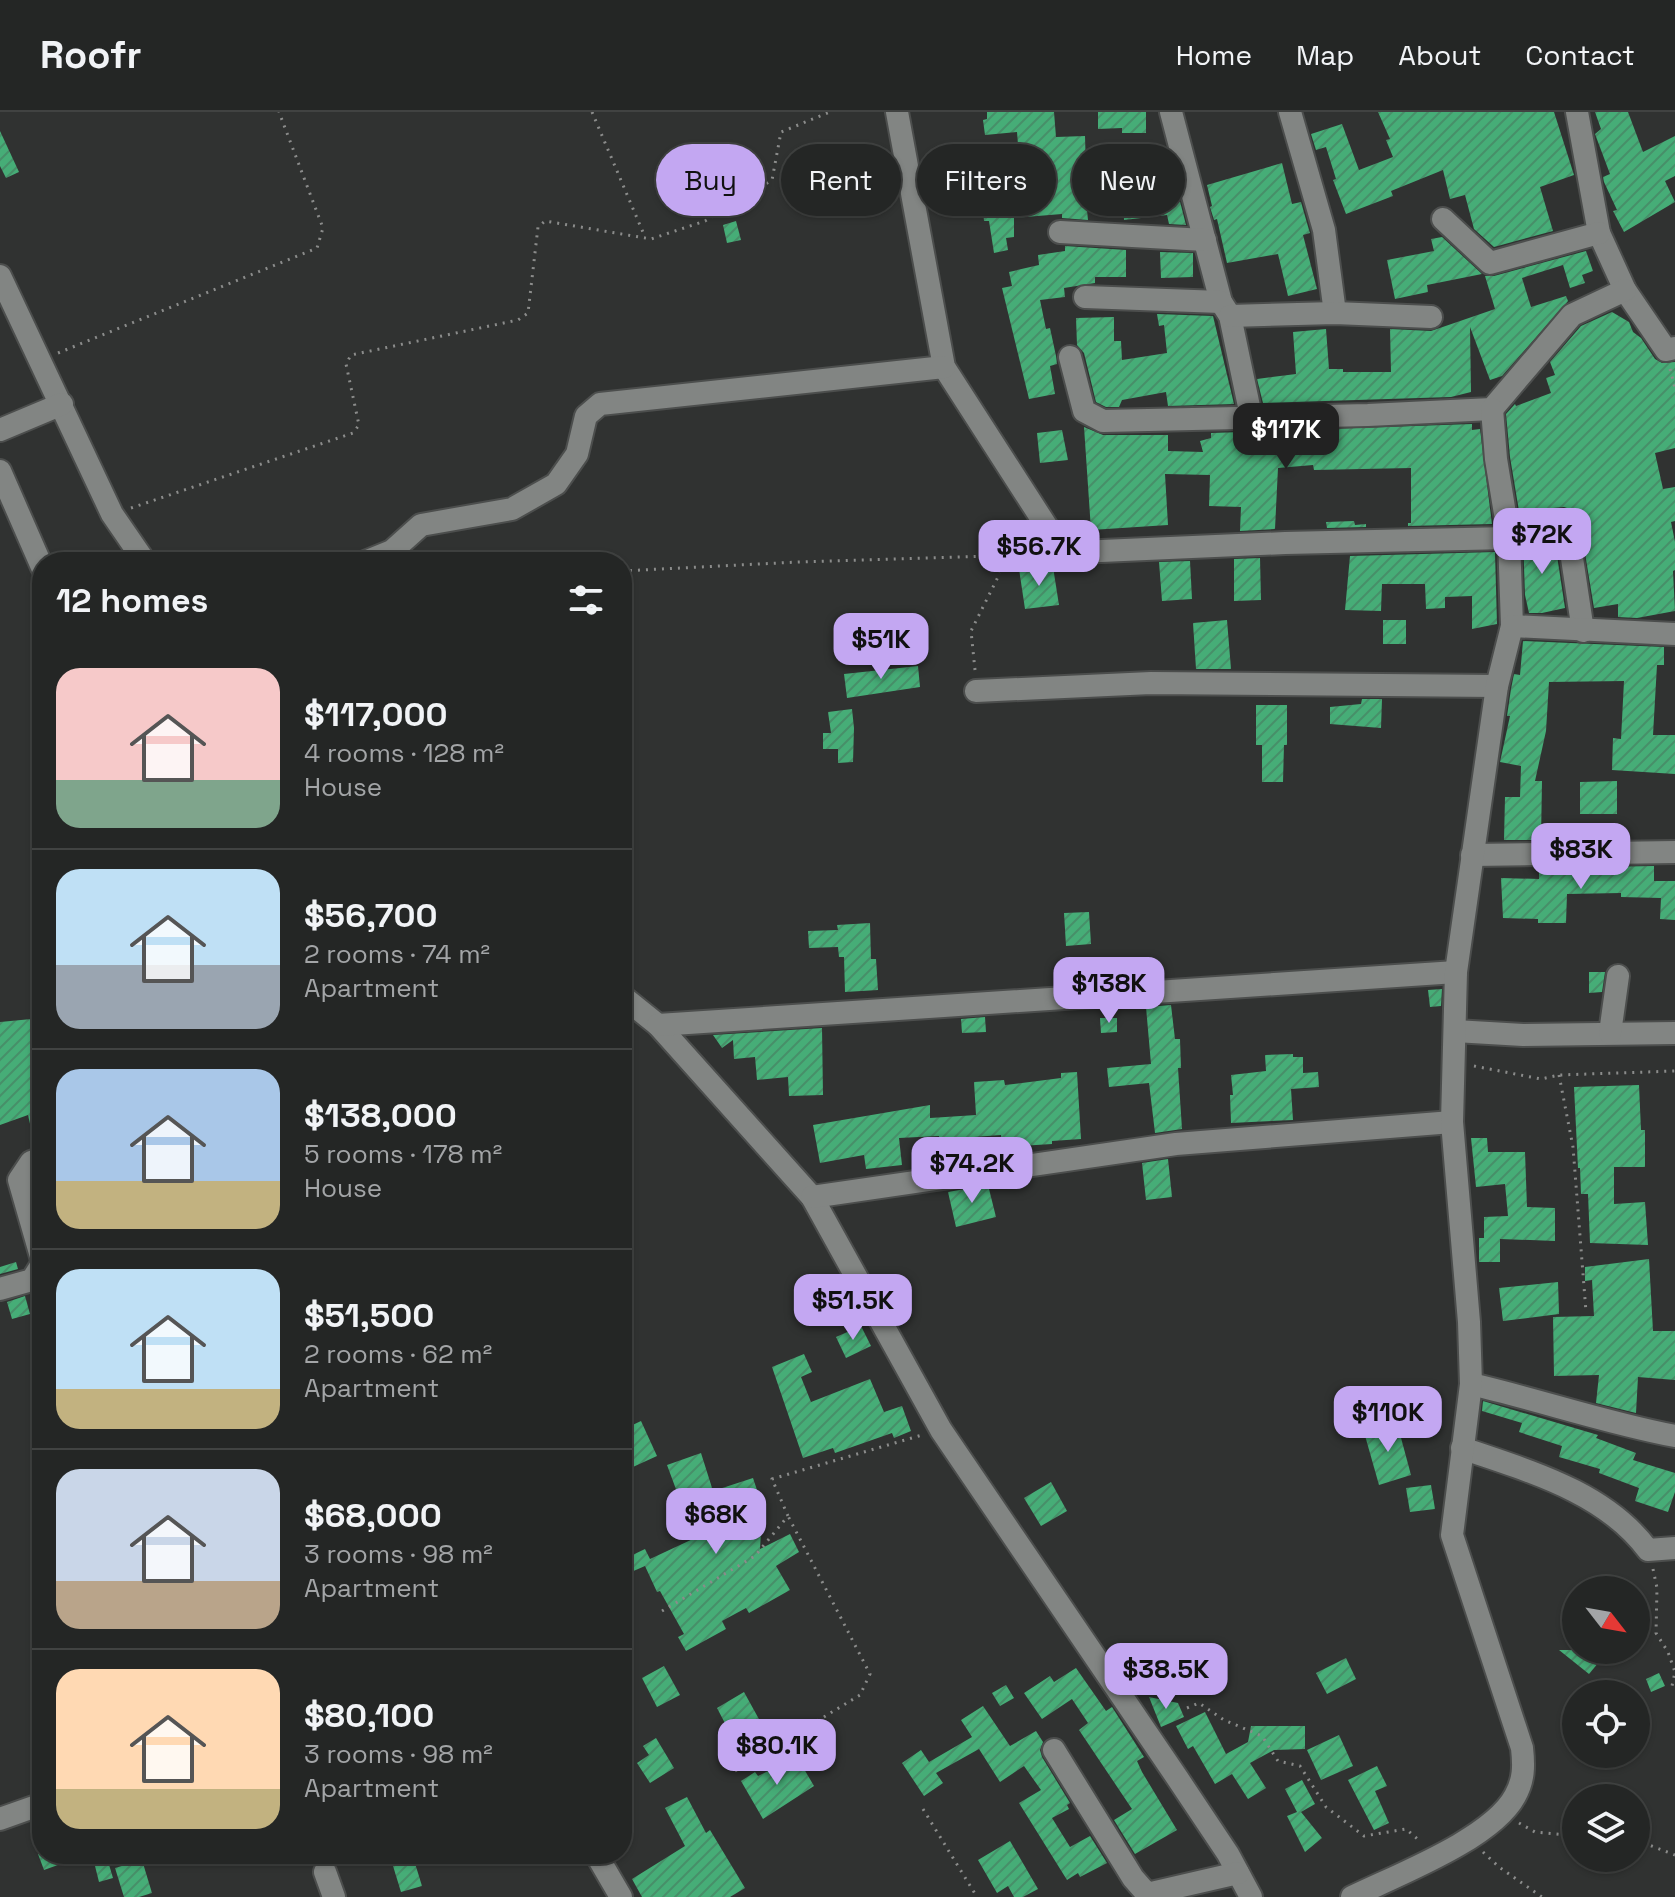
<!DOCTYPE html>
<html lang="en">
<head>
<meta charset="utf-8">
<style>
  :root { --surface:#242625; --page:#2c2e2d; --text:#f1f3f6; --muted:#a3a5a7; --line:#414342; --accent:#c3a7f2 }
  body { margin:0; font-family:"Space Grotesk",sans-serif; background:var(--page); color:var(--text); height:100vh; display:flex; flex-direction:column; font-size:30px; white-space:nowrap }
  * { box-sizing:border-box; margin:0 }
  p { font-size:26px; color:var(--muted) }
  .icon { flex:none; width:44px; height:44px; fill:none; stroke:currentColor; stroke-width:2; stroke-linecap:round; stroke-linejoin:round }
  .map { position:relative; flex:1; overflow:hidden }
  .panel { position:absolute; left:32px; top:440px; width:600px; height:1312px; display:flex; flex-direction:column; background:var(--surface); border-radius:32px; box-shadow:0 2px 6px #0004,0 0 0 2px var(--line) }
  .panel>* { flex:none }
  .hud { position:absolute; left:656px; top:32px; width:760px; height:72px; display:flex; gap:16px }
  .needle { width:52px; rotate:121deg }
  .fabs { position:absolute; left:1562px; top:1464px; display:grid; gap:16px }
  .fabs a { display:grid; place-items:center; width:88px; height:88px; border-radius:50%; background:var(--surface); box-shadow:0 2px 6px #0004,0 0 0 2px var(--line); font-size:40px }
  .price { position:absolute; translate:-50% -68px; padding:0 18px; border-radius:16px; background:var(--accent); color:#111; font-size:26px; line-height:52px; filter:drop-shadow(0 2px 4px #0008) }
  .price::after { content:''; position:absolute; left:50%; top:48px; width:24px; height:18px; margin-left:-12px; background:inherit; clip-path:polygon(0 0,100% 0,50% 100%) }
  .price.on { background:#222; color:#fff }
  ul { padding:0; list-style:none }
  li { display:flex; align-items:center; gap:24px; height:200px; padding:0 24px }
  li+li { border-top:2px solid var(--line) }
  li span { display:grid; place-items:center; flex:none; width:224px; height:160px; border-radius:24px; color:#555 }
  li>.icon { margin-inline-start:auto }
  span .icon { width:96px; height:96px; fill:#fffc; stroke-width:1 }
  li b { font-size:34px }
  h2 { display:flex; justify-content:space-between; align-items:center; height:96px; padding:0 24px; font-size:34px }
  .tag { padding:0 28px; border-radius:36px; background:var(--surface); box-shadow:0 2px 6px #0004,0 0 0 2px var(--line); font-size:28px; line-height:72px }
  .tag.on { background:var(--accent); color:#111 }
  header { display:flex; align-items:center; gap:48px; box-sizing:border-box; height:112px; padding:0 40px; background:var(--surface); border-bottom:2px solid var(--line) }
  header strong { font-size:38px }
  nav { display:flex; gap:44px; margin-inline-start:auto; font-size:28px }
  .map>svg:first-child { display:block }
</style>
</head>
<body>
<header>
<strong>Roofr</strong>
<nav><a>Home</a><a>Map</a><a>About</a><a>Contact</a></nav>
</header>
<div class="map">
<svg width="1675" height="1785" viewBox="0 0 1675 1785">
  <defs>
    <pattern id="building-hatch" width="6" height="6" patternUnits="userSpaceOnUse" patternTransform="scale(2)"><rect width="6" height="6" fill="#46ad77"/><path d="M-1 1l2-2M0 6l6-6M5 7l2-2" fill="none" stroke="#478f69"/></pattern>
  </defs>
  <rect width="100%" height="100%" fill="#303231"/>
  <!-- building -->
  <g fill="url(#building-hatch)">
    <polygon points="987,0 1054,0 1056,25 1085,24 1086,58 1108,56 1108,62 1136,60 1136,64 1150,63 1151,71 1174,66 1186,113 1169,112 1167,103 1124,108 1123,85 1086,88 1088,108 1062,106 1062,102 1014,106 1014,125 1006,126 1008,138 994,141 989,109 984,109 981,74 1021,71 1017,20 985,23 983,8 987,7"/>
    <polygon points="1098,0 1146,0 1146,21 1122,21 1122,16 1098,17"/>
    <polygon points="1378,0 1554,0 1574,63 1540,75 1553,119 1494,135 1474,117 1465,83 1450,87 1443,58 1391,79 1393,84 1346,102 1333,68 1336,67 1326,35 1316,38 1311,22 1342,12 1359,58 1393,45 1386,28 1390,27"/>
    <polygon points="1595,0 1628,0 1643,40 1675,24 1675,64 1665,69 1675,90 1624,120 1613,99 1617,98 1604,70 1603,65 1610,62 1595,22 1601,17"/>
    <polygon points="0,19 19,60 6,66 0,54"/>
    <polygon points="1282,51 1292,92 1301,90 1309,118 1310,121 1303,123 1317,177 1288,184 1278,142 1227,151 1217,107 1214,108 1210,95 1212,94 1207,73"/>
    <polygon points="736,109 741,128 727,131 723,113"/>
    <polygon points="1442,125 1482,162 1427,173 1428,180 1395,187 1387,148 1434,139 1431,127"/>
    <polygon points="1065,134 1126,138 1126,165 1095,165 1095,171 1064,176 1065,185 1040,188 1046,217 1050,216 1056,244 1057,252 1050,254 1055,282 1029,287 1002,176 1012,174 1009,160 1039,153 1038,143 1065,139"/>
    <polygon points="1586,139 1593,159 1582,163 1585,171 1570,176 1563,153 1522,166 1531,195 1566,184 1568,189 1502,264 1490,268 1470,215 1471,280 1451,285 1263,291 1257,267 1296,262 1293,220 1326,217 1329,257 1343,257 1343,260 1391,260 1390,217 1431,219 1495,197 1485,164 1494,164"/>
    <polygon points="1160,140 1193,141 1193,165 1161,166"/>
    <polygon points="1612,200 1629,210 1633,220 1641,226 1655,247 1662,251 1675,250 1675,336 1655,341 1663,377 1675,375 1675,409 1671,410 1675,430 1675,458 1673,459 1675,499 1637,506 1618,505 1618,492 1594,496 1579,405 1570,397 1564,395 1519,399 1510,345 1506,302 1515,292 1516,294 1551,281 1546,266 1555,263 1550,250 1581,214"/>
    <polygon points="1157,202 1213,204 1234,292 1168,294 1166,280 1122,288 1119,295 1106,295 1096,290 1084,241 1077,233 1076,206 1114,205 1114,229 1121,229 1122,248 1167,241 1164,213 1159,214"/>
    <polygon points="1472,312 1472,318 1480,317 1492,412 1408,414 1408,411 1411,411 1411,356 1314,358 1313,353 1278,356 1275,417 1240,419 1241,395 1209,394 1210,363 1165,362 1168,413 1091,418 1084,315 1103,323 1168,323 1168,339 1203,340 1200,329 1211,326 1211,321"/>
    <polygon points="1062,318 1068,348 1040,351 1037,321"/>
    <polygon points="1354,409 1355,413 1366,412 1366,415 1327,416 1326,410"/>
    <polygon points="1554,424 1565,496 1542,501 1529,501 1525,483 1523,427"/>
    <polygon points="1495,440 1497,512 1472,517 1472,484 1445,485 1445,496 1426,497 1425,472 1382,472 1381,499 1345,498 1350,444"/>
    <polygon points="1260,446 1261,488 1234,489 1234,447"/>
    <polygon points="1190,449 1192,487 1162,489 1159,450"/>
    <polygon points="1053,455 1059,493 1025,497 1019,457"/>
    <polygon points="1227,508 1231,557 1196,557 1193,511"/>
    <rect x="1383" y="508" width="23" height="24"/>
    <polygon points="1523,529 1664,535 1664,553 1657,553 1653,623 1675,623 1675,662 1612,658 1613,626 1621,627 1624,569 1549,570 1546,619 1535,669 1542,669 1541,728 1504,728 1505,685 1520,685 1521,654 1500,650 1510,604 1507,604 1511,577 1514,562 1520,563"/>
    <polygon points="918,554 920,575 847,586 844,562"/>
    <polygon points="1362,587 1382,587 1381,616 1330,612 1330,595 1361,592"/>
    <polygon points="1256,593 1287,593 1287,633 1284,633 1283,670 1262,670 1262,633 1256,633"/>
    <polygon points="852,597 854,616 853,650 838,651 838,637 823,637 823,621 831,621 828,600"/>
    <polygon points="1617,669 1617,702 1580,702 1580,670"/>
    <polygon points="1654,754 1654,769 1675,769 1675,808 1660,807 1661,786 1621,785 1621,781 1567,782 1566,811 1538,811 1538,807 1503,806 1501,766 1539,767 1539,756"/>
    <polygon points="1089,800 1091,832 1066,834 1064,801"/>
    <polygon points="870,811 871,847 876,847 878,878 845,880 844,845 839,845 838,835 809,836 808,819 838,818 837,813"/>
    <polygon points="1589,860 1605,860 1602,880 1589,881"/>
    <polygon points="1442,877 1441,894 1430,895 1428,878"/>
    <polygon points="1171,893 1175,927 1180,927 1181,956 1178,956 1182,1017 1155,1021 1149,971 1109,975 1107,956 1151,952 1146,895"/>
    <polygon points="985,905 986,920 962,921 961,907"/>
    <polygon points="42,906 42,1032 35,1034 28,1003 0,1013 0,910"/>
    <polygon points="1100,906 1117,906 1117,920 1101,921"/>
    <polygon points="822,916 823,983 789,984 788,965 757,968 755,945 734,947 733,928 722,936 713,923"/>
    <polygon points="1293,942 1293,945 1303,945 1303,961 1318,960 1319,975 1291,977 1293,1008 1231,1011 1230,983 1233,983 1231,963 1266,959 1265,943"/>
    <polygon points="1077,960 1081,1027 1052,1029 1052,1032 1002,1035 1001,1023 974,1025 975,1039 940,1040 939,1024 899,1026 902,1053 866,1057 864,1043 820,1051 813,1013 930,993 930,1006 976,1003 974,970 1004,968 1005,973 1061,966 1061,961"/>
    <polygon points="1639,973 1641,1018 1645,1018 1645,1055 1614,1055 1614,1092 1645,1090 1648,1133 1590,1131 1588,1082 1581,1082 1580,1056 1578,1056 1574,975"/>
    <polygon points="1471,1026 1487,1026 1488,1040 1525,1040 1527,1095 1555,1096 1555,1129 1500,1127 1500,1150 1479,1150 1479,1126 1484,1126 1484,1105 1508,1104 1505,1072 1476,1075"/>
    <polygon points="1168,1047 1172,1085 1146,1088 1142,1051"/>
    <polygon points="988,1073 996,1105 956,1115 948,1080"/>
    <polygon points="1649,1147 1653,1219 1675,1219 1675,1268 1638,1265 1636,1301 1596,1291 1599,1263 1554,1264 1553,1205 1594,1204 1592,1168 1585,1169 1585,1155"/>
    <polygon points="16,1150 18,1157 0,1162 0,1155"/>
    <polygon points="1558,1170 1559,1202 1503,1209 1499,1176"/>
    <polygon points="25,1184 30,1202 12,1207 7,1190"/>
    <polygon points="861,1214 871,1234 846,1246 836,1225"/>
    <polygon points="804,1242 812,1260 801,1265 811,1290 870,1267 884,1300 902,1294 911,1319 894,1326 892,1321 835,1341 833,1336 803,1346 772,1255"/>
    <polygon points="1483,1289 1598,1323 1596,1326 1636,1341 1633,1348 1675,1361 1675,1380 1668,1400 1635,1389 1639,1376 1599,1361 1600,1357 1559,1345 1562,1334 1519,1320 1522,1311 1482,1299"/>
    <polygon points="641,1309 657,1344 622,1360 622,1318"/>
    <polygon points="1397,1311 1411,1363 1379,1373 1364,1320"/>
    <polygon points="701,1341 713,1379 753,1366 765,1402 762,1404 760,1437 790,1422 799,1440 776,1454 790,1478 749,1501 746,1496 722,1509 726,1517 686,1539 678,1525 684,1522 660,1479 657,1480 645,1454 622,1464 622,1448 645,1437 650,1447 695,1426 680,1379 677,1380 667,1353"/>
    <polygon points="1051,1370 1067,1399 1041,1414 1024,1386"/>
    <polygon points="1431,1373 1435,1397 1410,1400 1406,1376"/>
    <polygon points="1559,1538 1609,1538 1589,1562"/>
    <polygon points="1346,1546 1356,1567 1327,1582 1316,1561"/>
    <polygon points="664,1554 680,1583 657,1595 642,1566"/>
    <polygon points="1076,1556 1106,1599 1112,1595 1144,1645 1137,1649 1142,1660 1177,1718 1135,1742 1114,1708 1132,1697 1079,1618 1088,1611 1072,1587 1042,1607 1024,1581 1050,1564 1054,1570"/>
    <polygon points="1659,1561 1665,1574 1651,1580 1646,1567"/>
    <polygon points="1006,1573 1014,1586 1000,1594 992,1581"/>
    <polygon points="744,1580 766,1620 726,1640 718,1626 729,1619 717,1596"/>
    <polygon points="1149,1585 1178,1591 1184,1605 1161,1615"/>
    <polygon points="983,1594 1010,1634 1036,1619 1043,1630 1040,1638 1042,1645 1070,1691 1067,1693 1069,1697 1052,1706 1070,1735 1090,1724 1107,1751 1080,1765 1078,1761 1067,1768 1019,1691 1041,1678 1024,1654 1000,1670 979,1637 936,1661 943,1671 924,1684 902,1651 921,1638 929,1650 972,1625 961,1608"/>
    <polygon points="1205,1600 1226,1642 1248,1630 1251,1614 1305,1614 1305,1637 1274,1638 1250,1651 1266,1676 1248,1687 1232,1662 1215,1672 1193,1634 1188,1637 1176,1614"/>
    <polygon points="1339,1623 1353,1654 1321,1668 1307,1638"/>
    <polygon points="656,1626 674,1656 650,1671 637,1651 649,1643 643,1634"/>
    <polygon points="797,1645 814,1674 763,1707 741,1669 755,1660 758,1664"/>
    <polygon points="1377,1654 1387,1674 1375,1679 1389,1711 1374,1718 1348,1668"/>
    <polygon points="1302,1668 1315,1692 1301,1700 1322,1726 1305,1740 1287,1704 1297,1700 1285,1677"/>
    <polygon points="687,1685 706,1721 710,1718 745,1776 730,1785 642,1785 632,1767 685,1734 665,1696"/>
    <polygon points="1010,1729 1038,1777 1023,1785 1014,1785 1008,1774 997,1781 978,1748"/>
    <polygon points="38,1742 83,1742 83,1744 44,1758"/>
    <polygon points="107,1746 113,1766 99,1770 94,1750"/>
    <polygon points="142,1748 152,1781 139,1785 124,1785 115,1756"/>
    <polygon points="414,1748 422,1774 401,1780 393,1754"/>
  </g>
  <g fill="none" stroke-linecap="round" stroke-linejoin="round">
    <!-- minor casing -->
    <g stroke="#4c4e4d" stroke-width="26">
      <g id="minor">
        <polyline points="897,0 944,255 1063,440"/>
        <polyline points="1171,0 1221,190 1230,204 1251,304"/>
        <polyline points="1290,0 1324,118 1335,201"/>
        <polyline points="1577,0 1599,121 1625,178 1666,238 1675,236"/>
        <polyline points="1443,107 1490,151 1599,121"/>
        <polyline points="1060,120 1205,128"/>
        <polyline points="0,164 112,402 145,450"/>
        <polyline points="1085,185 1221,190"/>
        <polyline points="1230,204 1335,201 1431,205"/>
        <polyline points="1070,245 1084,299 1103,309 1368,303 1492,297 1572,203 1625,178"/>
        <polyline points="1492,297 1496,347 1509,426 1512,514"/>
        <polyline points="0,318 62,292"/>
        <polyline points="0,359 42,455"/>
        <polyline points="1506,414 1564,409 1567,413 1583,519"/>
        <polyline points="1009,443 1285,431 1509,426"/>
        <polyline points="365,450 392,439 421,413 512,397 556,372 577,342 586,304 600,292 944,255"/>
        <polyline points="976,579 1151,571 1497,574"/>
        <polyline points="1472,743 1675,740"/>
        <polyline points="622,884 658,913 812,1085 941,1318 1178,1667 1228,1742 1251,1785"/>
        <polyline points="658,913 1456,860"/>
        <polyline points="1455,919 1523,923 1675,921"/>
        <polyline points="1610,921 1618,864"/>
        <polyline points="42,1046 31,1050 19,1068 42,1148"/>
        <polyline points="812,1085 1176,1032 1452,1010"/>
        <polyline points="0,1177 32,1168 42,1152"/>
        <path d="M1471,1272C1540,1288 1606,1311 1675,1324"/>
        <path d="M1462,1336C1528,1359 1604,1379 1648,1438L1675,1436"/>
        <polyline points="1054,1638 1133,1766 1147,1782 1238,1761"/>
        <polyline points="0,1707 42,1692"/>
        <polyline points="596,1742 621,1785"/>
        <polyline points="325,1760 334,1785"/>
        <path d="M1352,1785C1397,1763 1492,1727 1515,1684C1524,1668 1524,1654 1522,1636L1452,1423L1471,1272L1469,1210L1452,1010L1456,860L1497,574L1512,514L1675,522"/>
      </g>
    </g>
    <!-- path -->
    <g stroke="#8b8c8b" stroke-width="3" stroke-dasharray="2 6" stroke-linecap="butt">
      <polyline points="592,0 645,125"/>
      <polyline points="58,241 317,136 323,116 279,0"/>
      <polyline points="1670,257 1675,276"/>
      <polyline points="131,396 353,321 359,313 346,252 351,243 518,208 528,201 538,115 545,109 651,127 705,109 772,68 781,20 830,0"/>
      <polyline points="622,459 798,450 989,444"/>
      <polyline points="975,558 971,519 1000,461"/>
      <polyline points="1474,954 1541,967 1559,963 1675,959"/>
      <polyline points="1559,963 1573,1035 1586,1200"/>
      <polyline points="1653,1457 1657,1476 1656,1521 1668,1540 1675,1560 1672,1574"/>
      <polyline points="662,1499 755,1444 788,1404 772,1367 922,1323"/>
      <polyline points="1187,1596 1199,1591 1224,1608 1262,1624 1278,1649 1300,1654 1326,1695 1364,1724 1406,1717 1421,1730"/>
      <polyline points="735,1659 860,1583 870,1562 788,1404"/>
      <polyline points="923,1697 977,1785"/>
      <polyline points="1519,1711 1535,1720 1576,1724"/>
      <polyline points="1636,1728 1675,1743"/>
      <polyline points="1483,1740 1499,1755 1542,1785"/>
    </g>
    <!-- minor -->
    <use href="#minor" stroke="#828583" stroke-width="22"/>
  </g>
</svg>
<div class="fabs">
<a><svg class="needle" viewBox="-14 -14 28 28"><path d="M0-13l5 13h-10z" fill="#e53935"/><path d="M0 13l5-13h-10z" fill="#a3a5a7"/></svg></a>
<a><svg class="icon" aria-label="locate" viewBox="0 0 24 24"><circle cx="12" cy="12" r="6"/><path d="M12 2v4M12 18v4M2 12h4M18 12h4"/></svg></a>
<a><svg class="icon" aria-label="layers" viewBox="0 0 24 24"><path d="M12 4l9 5-9 5-9-5zM3 14l9 5 9-5"/></svg></a>
</div>
<b class="price on" style="left:1286px;top:359px">$117K</b>
<b class="price" style="left:1542px;top:464px">$72K</b>
<b class="price" style="left:1039px;top:476px">$56.7K</b>
<b class="price" style="left:881px;top:569px">$51K</b>
<b class="price" style="left:1581px;top:779px">$83K</b>
<b class="price" style="left:1109px;top:913px">$138K</b>
<b class="price" style="left:972px;top:1093px">$74.2K</b>
<b class="price" style="left:853px;top:1230px">$51.5K</b>
<b class="price" style="left:1388px;top:1342px">$110K</b>
<b class="price" style="left:716px;top:1444px">$68K</b>
<b class="price" style="left:1166px;top:1599px">$38.5K</b>
<b class="price" style="left:777px;top:1675px">$80.1K</b>
<div class="hud">
<a class="tag on">Buy</a>
<a class="tag">Rent</a>
<a class="tag">Filters</a>
<a class="tag">New</a>
</div>
<section class="panel">
<h2>12 homes<svg class="icon" aria-label="filters" viewBox="0 0 24 24"><path d="M4 7h16M4 17h16"/><circle cx="9" cy="7" r="2"/><circle cx="15" cy="17" r="2"/></svg></h2>
<ul>
<li><span style="background:linear-gradient(#f6c9c9 70%,#7fa58c 0)"><svg class="icon" aria-label="home" viewBox="0 0 24 24"><path d="M3 11l9-7 9 7M6 9v11h12V9"/></svg></span><div><b>$117,000</b><p>4 rooms · 128 m²</p><p>House</p></div></li>
<li><span style="background:linear-gradient(#bfe0f5 60%,#9aa5b1 0)"><svg class="icon" aria-label="home" viewBox="0 0 24 24"><path d="M3 11l9-7 9 7M6 9v11h12V9"/></svg></span><div><b>$56,700</b><p>2 rooms · 74 m²</p><p>Apartment</p></div></li>
<li><span style="background:linear-gradient(#a9c7e8 70%,#c2b280 0)"><svg class="icon" aria-label="home" viewBox="0 0 24 24"><path d="M3 11l9-7 9 7M6 9v11h12V9"/></svg></span><div><b>$138,000</b><p>5 rooms · 178 m²</p><p>House</p></div></li>
<li><span style="background:linear-gradient(#bfe0f5 75%,#c2b280 0)"><svg class="icon" aria-label="home" viewBox="0 0 24 24"><path d="M3 11l9-7 9 7M6 9v11h12V9"/></svg></span><div><b>$51,500</b><p>2 rooms · 62 m²</p><p>Apartment</p></div></li>
<li><span style="background:linear-gradient(#c9d6e8 70%,#b9a48a 0)"><svg class="icon" aria-label="home" viewBox="0 0 24 24"><path d="M3 11l9-7 9 7M6 9v11h12V9"/></svg></span><div><b>$68,000</b><p>3 rooms · 98 m²</p><p>Apartment</p></div></li>
<li><span style="background:linear-gradient(#ffd9b3 75%,#c2b280 0)"><svg class="icon" aria-label="home" viewBox="0 0 24 24"><path d="M3 11l9-7 9 7M6 9v11h12V9"/></svg></span><div><b>$80,100</b><p>3 rooms · 98 m²</p><p>Apartment</p></div></li>
</ul>
</section>
</div>
</body>
</html>
